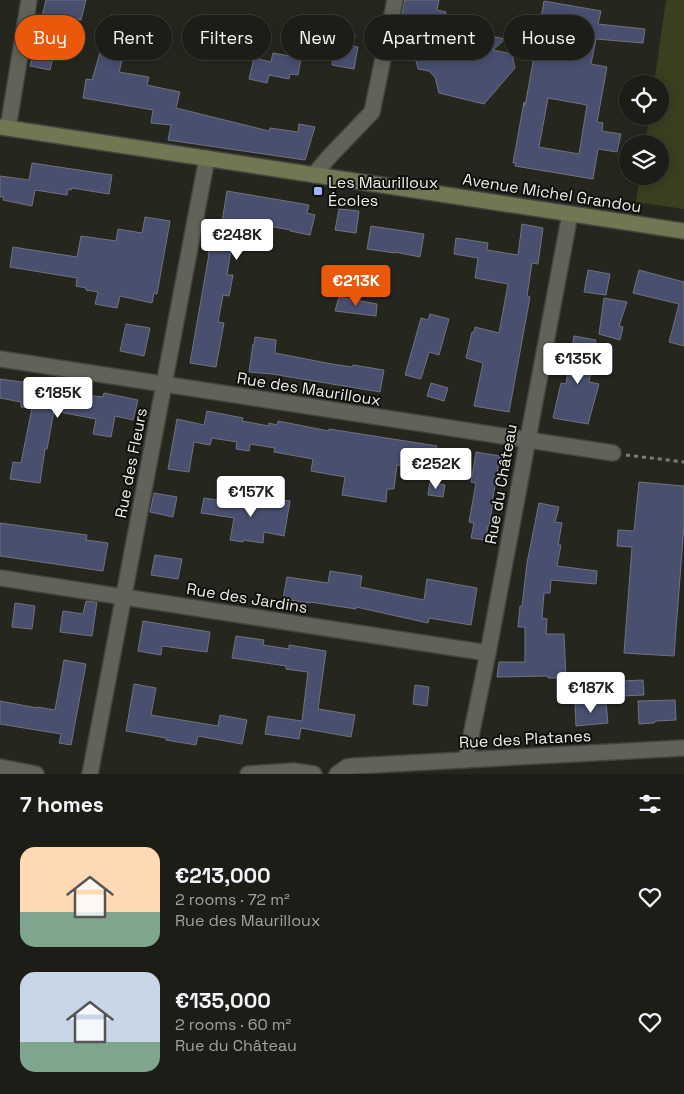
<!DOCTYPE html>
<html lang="en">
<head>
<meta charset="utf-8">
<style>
  :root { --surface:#1c1d17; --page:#252620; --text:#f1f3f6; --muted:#a0a2a1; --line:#3a3b36; --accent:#ea580c }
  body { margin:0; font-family:"Space Grotesk",sans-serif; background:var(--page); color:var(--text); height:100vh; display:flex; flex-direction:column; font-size:19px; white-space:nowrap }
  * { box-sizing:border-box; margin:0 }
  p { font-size:16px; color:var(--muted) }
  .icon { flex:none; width:28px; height:28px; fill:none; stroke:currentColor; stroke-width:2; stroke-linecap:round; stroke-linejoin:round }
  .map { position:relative; height:774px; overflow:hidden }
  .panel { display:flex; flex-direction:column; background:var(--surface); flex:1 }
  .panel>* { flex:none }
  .guide { position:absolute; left:15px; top:15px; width:655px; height:45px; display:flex; gap:10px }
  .tools { position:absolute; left:619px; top:75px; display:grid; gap:10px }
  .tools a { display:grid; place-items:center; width:50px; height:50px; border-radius:50%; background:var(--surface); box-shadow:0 2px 12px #0003,0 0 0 1px var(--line); font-size:25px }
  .price { position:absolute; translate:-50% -42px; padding:0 11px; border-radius:5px; background:#fff; color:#222; font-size:16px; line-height:32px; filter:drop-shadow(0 1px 2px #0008) }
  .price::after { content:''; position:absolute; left:50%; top:30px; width:15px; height:11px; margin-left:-8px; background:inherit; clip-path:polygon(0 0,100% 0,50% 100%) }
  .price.current { background:var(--accent); color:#fff }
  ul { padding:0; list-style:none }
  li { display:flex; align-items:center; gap:15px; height:125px; padding:0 20px }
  li span { display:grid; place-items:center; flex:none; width:140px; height:100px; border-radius:15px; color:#555 }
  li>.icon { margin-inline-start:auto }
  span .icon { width:60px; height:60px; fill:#fffc; stroke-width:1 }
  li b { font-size:21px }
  h2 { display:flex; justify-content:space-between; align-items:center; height:60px; padding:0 20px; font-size:21px }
  .tag { padding:0 18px; border-radius:22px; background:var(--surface); box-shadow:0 2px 12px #0003,0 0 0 1px var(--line); font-size:18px; line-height:45px }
  .tag.current { background:var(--accent); color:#fff }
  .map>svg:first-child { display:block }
</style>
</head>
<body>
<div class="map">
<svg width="684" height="774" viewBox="0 0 684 774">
  <rect width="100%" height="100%" fill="#25271f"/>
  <!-- green -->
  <polygon fill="#3a3f20" points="666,0 684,0 684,209 636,202 640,176 660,176 660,144 645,144 649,116 660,116 660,84 654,84"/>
  <!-- building -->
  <g fill="#494f6f" stroke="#70737d" fill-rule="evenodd">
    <polygon points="46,0 86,0 81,20 70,17 64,37 58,36 50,70 30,66"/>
    <polygon points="405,0 439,0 437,10 446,12 441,32 475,40 477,33 505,39 493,50 512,54 515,68 484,104 439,93 435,77 429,71 418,69 415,57 422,49 418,45 424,19 402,14"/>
    <path d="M544,1L601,11L598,24L645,29L643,43L596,39L591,64L607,67L597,122L603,123L602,131L621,134L617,152L598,149L593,179L515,166L516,163H513L524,102L525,106ZM548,98L587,105L579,154L539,147Z"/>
    <polygon points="111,15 132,22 119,72 149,77 147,85 180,92 176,108 269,131 270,128 298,132 299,124 315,127 305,160 168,140 171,125 151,123 153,110 83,98 86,79 92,80"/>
    <polygon points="340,33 355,35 353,46 358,47 354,69 332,65 335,43 338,44"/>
    <polygon points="273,53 301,58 298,75 290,74 289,79 269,75 267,83 249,79 254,58 271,62"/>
    <polygon points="32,163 112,175 109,194 72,188 71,190 68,189 67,195 35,190 32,206 3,200 4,197 0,197 0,176 29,180"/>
    <polygon points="227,191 309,205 307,213 315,215 310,235 290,231 291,230 244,222 240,245 232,244 227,275 233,275 229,296 223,295 218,322 224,323 216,367 190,363 209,254 208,254 213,233 220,234"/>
    <polygon points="339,209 359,211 356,233 335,230"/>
    <polygon points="145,217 170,221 157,294 154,293 152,303 120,296 117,308 95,304 98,292 86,290 86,288 76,286 77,278 10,267 13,247 77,257 81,236 116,241 118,229 142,233"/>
    <polygon points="522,224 543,228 538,264 532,263 527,296 530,297 509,412 474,406 483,363 466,358 472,332 474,332 475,327 499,333 508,284 475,278 478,258 454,254 456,238 488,243 487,250 518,255"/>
    <polygon points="371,226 424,234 420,257 395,252 395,253 367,249"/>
    <polygon points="588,270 610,274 606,295 584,292"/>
    <polygon points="639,270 684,282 684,346 669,342 679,304 633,293"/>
    <polygon points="339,297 377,304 376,316 335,311"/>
    <polygon points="604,298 627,302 619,326 623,327 620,340 599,334"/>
    <polygon points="430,314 449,319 439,355 429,352 421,379 405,375 421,318 428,320"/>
    <polygon points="126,324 150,328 144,356 120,351"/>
    <polygon points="574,336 596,340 589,382 599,384 588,424 553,418 561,383 566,384"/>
    <polygon points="255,337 276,340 275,353 332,364 352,367 353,365 384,370 380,392 272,374 249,372 253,344 254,345"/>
    <polygon points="0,379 36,384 51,387 50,390 85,395 103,397 104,393 138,400 133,420 115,416 111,437 93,434 96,419 54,411 47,449 45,449 40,483 10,479 13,462 21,463 32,408 21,407 21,402 0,398"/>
    <polygon points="431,383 448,388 444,401 427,396"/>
    <polygon points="207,411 243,418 242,421 269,426 269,423 277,425 278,421 329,431 329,429 437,446 433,470 397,465 394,489 387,489 386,502 342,495 345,477 311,471 313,459 274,452 275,448 250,444 249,451 236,449 237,442 212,438 210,445 194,442 189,472 168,469 177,419 204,425"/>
    <polygon points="476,452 500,456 492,503 493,503 489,526 488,526 485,540 471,538 474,523 469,522 476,483 471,482"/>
    <polygon points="430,482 445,485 443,497 428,495"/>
    <polygon points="639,482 684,486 684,525 674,656 624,653 632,547 617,546 618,530 634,531"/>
    <polygon points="154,493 177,497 173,517 150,512"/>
    <polygon points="267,497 290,501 284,536 264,532 263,543 243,540 243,542 230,540 234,518 201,513 204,498 265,508"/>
    <polygon points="539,503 559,507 555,522 562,523 558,545 561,545 557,566 597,571 596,584 551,580 550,593 544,593 542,618 547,619 546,634 564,634 566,678 548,678 548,676 497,677 499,662 525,662 525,627 518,627 520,606 522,606 527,563"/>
    <polygon points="0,523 87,535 86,540 108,543 103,571 0,556"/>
    <polygon points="155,555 182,559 178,579 151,575"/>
    <polygon points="330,571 362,576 360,587 424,600 427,579 477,588 471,625 429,618 428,623 356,607 356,609 310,602 310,603 283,599 287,577 328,583"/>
    <polygon points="86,601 97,602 92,636 60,632 63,611 83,614"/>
    <polygon points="15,603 35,606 32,629 12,627"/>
    <polygon points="143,621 210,632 207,652 162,646 161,655 138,651"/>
    <polygon points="236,636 264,640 263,645 289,649 289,645 326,651 318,709 355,715 351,737 301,728 299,739 265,734 268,716 302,721 308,672 286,669 286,666 232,658"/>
    <polygon points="64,660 86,664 71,745 59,743 61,734 0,724 0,701 37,708 37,707 55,710"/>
    <polygon points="643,680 644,695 621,696 622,681"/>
    <polygon points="134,684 156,688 151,715 218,726 220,715 247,720 242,744 198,736 196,745 166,740 166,738 126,731"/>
    <polygon points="415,685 429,687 427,706 413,704"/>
    <polygon points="675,700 676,720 656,721 654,723 639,724 638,701"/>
    <polygon points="606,702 608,723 576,726 575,704"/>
  </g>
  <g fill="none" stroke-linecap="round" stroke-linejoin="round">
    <!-- street casing -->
    <g stroke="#43453e" stroke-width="18">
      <g id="street">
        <polyline points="8,128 29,0"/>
        <polyline points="314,175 328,158 372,112 395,0"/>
        <polyline points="0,359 613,453"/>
        <polyline points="0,578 488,653"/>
        <polyline points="466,760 488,653 570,214"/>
        <polyline points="0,767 36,774"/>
        <polyline points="90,774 207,158"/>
        <polyline points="248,774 294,771 314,774"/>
        <polyline points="337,774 347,767 354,766 684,748"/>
      </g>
    </g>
    <!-- secondary casing -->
    <g stroke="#43453e" stroke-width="18">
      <polyline id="secondary" points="0,127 684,231"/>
    </g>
    <!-- path -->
    <polyline stroke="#7c7e77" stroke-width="3" stroke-dasharray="4 4" stroke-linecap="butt" points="626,455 684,462"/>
    <!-- street -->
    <use href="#street" stroke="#616359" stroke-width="15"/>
    <!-- secondary -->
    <use href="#secondary" stroke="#717752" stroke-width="15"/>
  </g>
  <!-- markers -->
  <rect fill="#a3b2fd" stroke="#0f100c" stroke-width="2" x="313" y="186" width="10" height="10" rx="2.5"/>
  <g text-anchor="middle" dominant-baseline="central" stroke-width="4" stroke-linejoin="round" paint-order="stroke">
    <!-- poi labels -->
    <g font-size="16" fill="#ecede7" stroke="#0f100c" text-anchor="start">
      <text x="328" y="182">Les Maurilloux<tspan x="328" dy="18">Écoles</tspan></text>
    </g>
    <!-- street labels -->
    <g font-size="16" fill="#ecede7" stroke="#0f100c">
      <text transform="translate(552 193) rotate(9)">Avenue Michel Grandou</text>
      <text transform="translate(309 389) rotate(9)">Rue des Maurilloux</text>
      <text transform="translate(131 463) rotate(-79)">Rue des Fleurs</text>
      <text transform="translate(501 484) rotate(-80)">Rue du Château</text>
      <text transform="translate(247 598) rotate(9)">Rue des Jardins</text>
      <text transform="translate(525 739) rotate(-3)">Rue des Platanes</text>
    </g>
  </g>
</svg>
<div class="tools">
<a><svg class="icon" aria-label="locate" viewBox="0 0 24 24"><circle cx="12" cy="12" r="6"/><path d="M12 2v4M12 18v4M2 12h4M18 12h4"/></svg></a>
<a><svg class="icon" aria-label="layers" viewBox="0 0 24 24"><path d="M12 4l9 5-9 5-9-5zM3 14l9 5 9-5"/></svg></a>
</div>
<b class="price" style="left:237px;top:261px">€248K</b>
<b class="price current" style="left:356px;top:307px">€213K</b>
<b class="price" style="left:578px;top:385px">€135K</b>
<b class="price" style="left:58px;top:419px">€185K</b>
<b class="price" style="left:436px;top:490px">€252K</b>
<b class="price" style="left:251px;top:518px">€157K</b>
<b class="price" style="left:591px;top:714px">€187K</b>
<div class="guide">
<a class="tag current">Buy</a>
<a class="tag">Rent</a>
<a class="tag">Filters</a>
<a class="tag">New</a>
<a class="tag">Apartment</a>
<a class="tag">House</a>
</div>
</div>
<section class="panel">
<h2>7 homes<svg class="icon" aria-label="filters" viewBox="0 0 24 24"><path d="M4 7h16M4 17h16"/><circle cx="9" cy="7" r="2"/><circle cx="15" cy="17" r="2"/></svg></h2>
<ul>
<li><span style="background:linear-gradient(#ffd9b3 65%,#7fa58c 0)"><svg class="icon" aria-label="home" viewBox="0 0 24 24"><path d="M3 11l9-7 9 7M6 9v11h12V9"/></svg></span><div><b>€213,000</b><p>2 rooms · 72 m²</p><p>Rue des Maurilloux</p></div><svg class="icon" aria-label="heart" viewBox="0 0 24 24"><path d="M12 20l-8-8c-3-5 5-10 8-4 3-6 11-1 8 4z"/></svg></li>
<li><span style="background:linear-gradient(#c9d6e8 70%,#7fa58c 0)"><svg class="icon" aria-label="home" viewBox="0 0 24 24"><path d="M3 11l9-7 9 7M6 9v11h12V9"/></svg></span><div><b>€135,000</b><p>2 rooms · 60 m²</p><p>Rue du Château</p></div><svg class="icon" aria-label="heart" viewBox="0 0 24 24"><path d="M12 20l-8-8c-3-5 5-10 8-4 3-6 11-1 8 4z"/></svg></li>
</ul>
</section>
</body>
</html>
